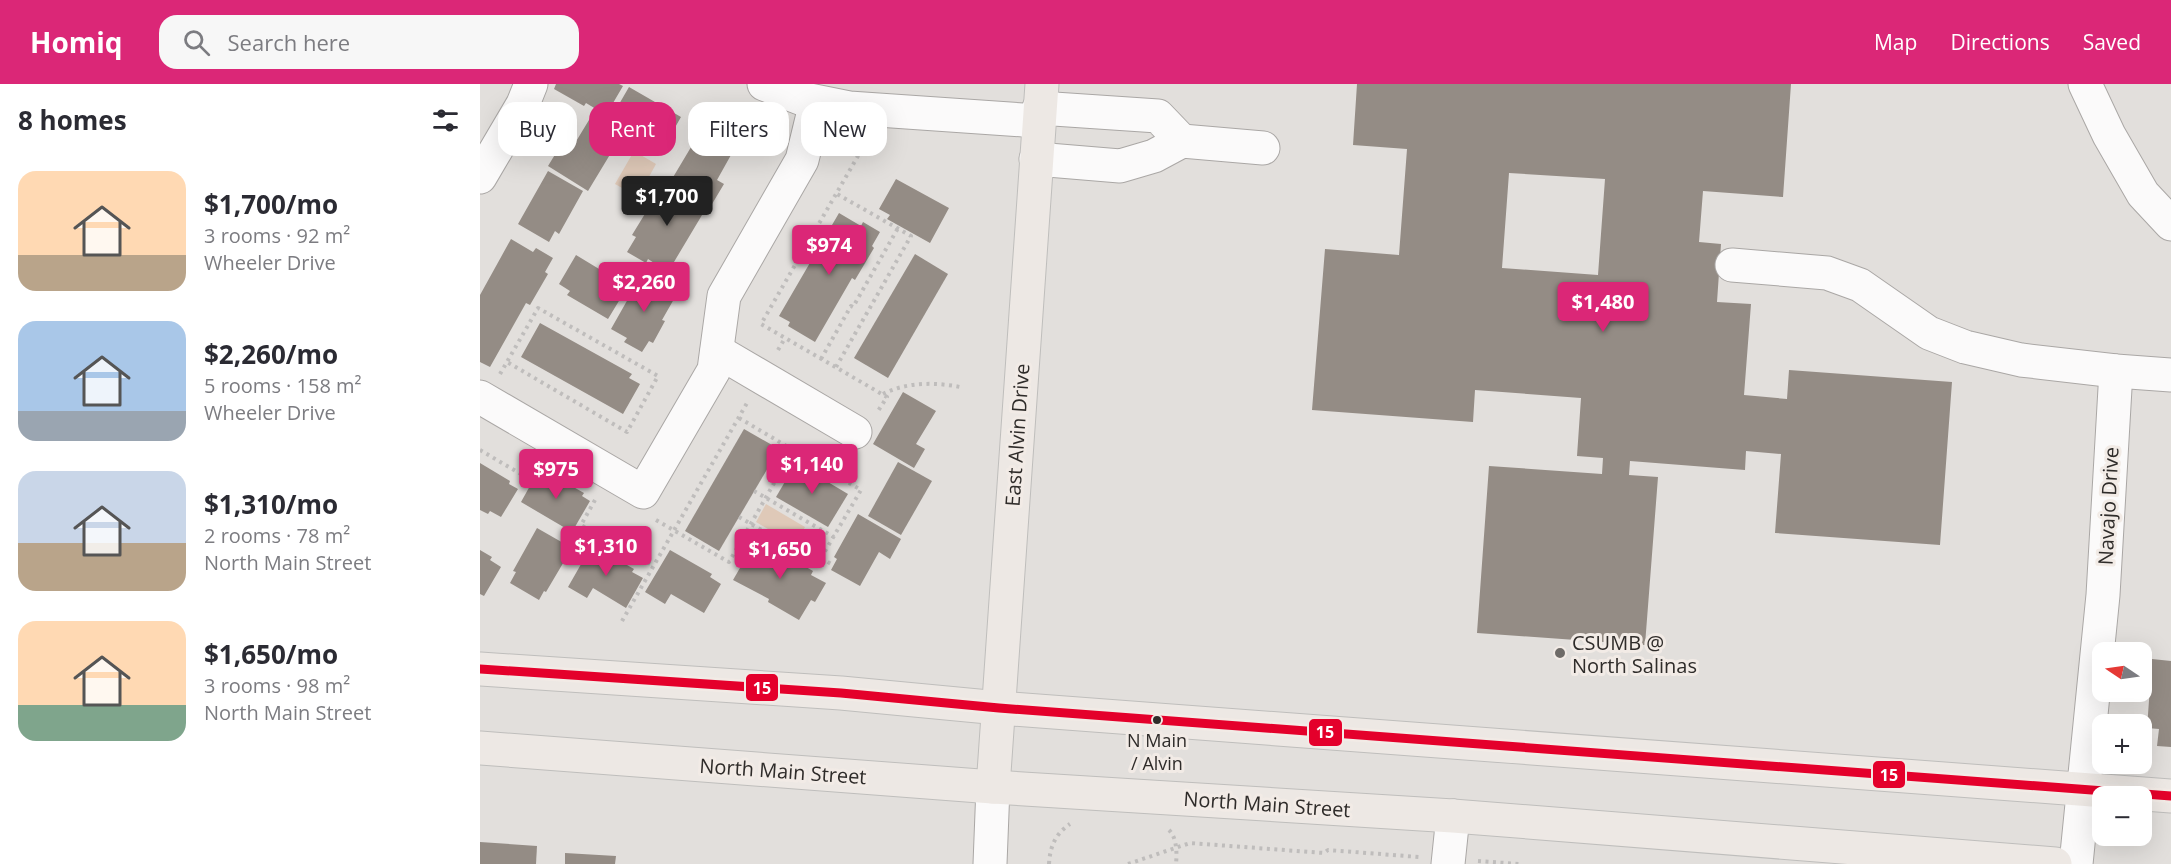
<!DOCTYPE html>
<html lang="en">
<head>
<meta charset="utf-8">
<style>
  :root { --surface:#fff; --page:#f7f7f7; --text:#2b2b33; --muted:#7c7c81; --accent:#db2777 }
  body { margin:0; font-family:"Open Sans",sans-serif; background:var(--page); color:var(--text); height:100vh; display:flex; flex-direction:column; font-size:22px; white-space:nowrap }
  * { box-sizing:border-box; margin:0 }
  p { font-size:20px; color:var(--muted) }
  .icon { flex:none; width:33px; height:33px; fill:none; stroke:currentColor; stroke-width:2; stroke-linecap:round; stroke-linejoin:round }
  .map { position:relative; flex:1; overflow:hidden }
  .panel { display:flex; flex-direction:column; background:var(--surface); width:480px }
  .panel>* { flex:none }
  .top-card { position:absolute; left:18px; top:18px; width:570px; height:54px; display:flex; gap:12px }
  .needle { width:39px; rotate:283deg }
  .tools { position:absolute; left:1612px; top:558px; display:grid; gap:12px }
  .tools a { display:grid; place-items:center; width:60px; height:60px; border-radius:12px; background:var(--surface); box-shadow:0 6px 24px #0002; font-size:30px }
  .price { position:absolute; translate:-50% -51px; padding:0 14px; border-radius:6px; background:var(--accent); color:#fff; font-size:20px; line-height:39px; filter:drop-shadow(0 2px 3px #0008) }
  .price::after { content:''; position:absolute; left:50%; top:36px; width:18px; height:14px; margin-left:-9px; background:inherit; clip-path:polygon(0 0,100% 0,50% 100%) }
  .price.on { background:#222; color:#fff }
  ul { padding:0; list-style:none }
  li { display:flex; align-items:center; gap:18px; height:150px; padding:0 18px }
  li span { display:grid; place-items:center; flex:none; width:168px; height:120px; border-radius:18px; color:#555 }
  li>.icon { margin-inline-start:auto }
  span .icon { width:72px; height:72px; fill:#fffc; stroke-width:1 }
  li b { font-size:26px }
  h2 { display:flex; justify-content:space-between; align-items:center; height:72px; padding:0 18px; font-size:26px }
  .tag { padding:0 21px; border-radius:18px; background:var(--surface); box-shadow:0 6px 24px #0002; font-size:21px; line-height:54px }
  .tag.on { background:var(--accent); color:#fff }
  header { display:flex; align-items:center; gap:36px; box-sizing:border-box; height:84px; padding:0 30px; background:var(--accent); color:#fff }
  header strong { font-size:28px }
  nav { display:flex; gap:33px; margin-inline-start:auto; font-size:21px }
  .search { width:420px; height:54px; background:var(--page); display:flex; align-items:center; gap:15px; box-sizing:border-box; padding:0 21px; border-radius:18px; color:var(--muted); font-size:22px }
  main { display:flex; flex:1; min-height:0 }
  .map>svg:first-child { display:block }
</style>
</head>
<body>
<header>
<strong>Homiq</strong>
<div class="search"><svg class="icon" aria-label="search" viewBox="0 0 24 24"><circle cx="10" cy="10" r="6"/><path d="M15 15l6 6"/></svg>Search here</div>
<nav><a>Map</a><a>Directions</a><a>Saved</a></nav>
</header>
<main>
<section class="panel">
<h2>8 homes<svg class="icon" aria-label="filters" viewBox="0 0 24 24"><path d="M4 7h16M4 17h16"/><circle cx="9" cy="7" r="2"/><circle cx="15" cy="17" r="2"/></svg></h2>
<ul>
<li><span style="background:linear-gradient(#ffd9b3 70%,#b9a48a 0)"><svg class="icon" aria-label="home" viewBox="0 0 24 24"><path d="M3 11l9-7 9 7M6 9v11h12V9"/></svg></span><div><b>$1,700/mo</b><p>3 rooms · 92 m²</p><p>Wheeler Drive</p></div></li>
<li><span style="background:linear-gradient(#a9c7e8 75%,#9aa5b1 0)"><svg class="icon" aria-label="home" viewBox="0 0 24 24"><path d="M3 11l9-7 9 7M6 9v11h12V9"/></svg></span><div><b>$2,260/mo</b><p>5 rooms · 158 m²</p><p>Wheeler Drive</p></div></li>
<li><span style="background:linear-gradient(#c9d6e8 60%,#b9a48a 0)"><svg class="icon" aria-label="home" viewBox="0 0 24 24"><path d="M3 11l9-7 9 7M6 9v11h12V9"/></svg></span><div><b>$1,310/mo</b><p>2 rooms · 78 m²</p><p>North Main Street</p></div></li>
<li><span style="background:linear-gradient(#ffd9b3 70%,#7fa58c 0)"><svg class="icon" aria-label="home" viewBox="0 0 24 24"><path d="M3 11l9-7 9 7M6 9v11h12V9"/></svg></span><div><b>$1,650/mo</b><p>3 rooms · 98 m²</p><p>North Main Street</p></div></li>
</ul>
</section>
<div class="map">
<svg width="1691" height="780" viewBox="0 0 1691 780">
  <rect width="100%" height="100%" fill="#e2dfdc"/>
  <!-- green -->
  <g fill="#dfc9b8">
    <polygon points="154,67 176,80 158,113 135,100"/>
    <polygon points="286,420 325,443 315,461 276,438"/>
  </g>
  <!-- building -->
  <g fill="#948c85" fill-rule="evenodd">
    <polygon points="76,0 139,0 143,2 126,31 106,19 104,22 74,5"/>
    <path d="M877,0H1311L1303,113L1223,107L1219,158L1241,160L1237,218L1271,220L1264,311L1307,315L1309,286L1472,298L1460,461L1295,449L1301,370L1266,367L1265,386L1150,377L1149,391L1178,393L1165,561L997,549L1009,382L1122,390L1123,374L1097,372L1101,314L995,306L993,338L832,326L845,165L919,171L927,65L873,61ZM1029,89L1125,95L1118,191L1022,184Z"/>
    <polygon points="149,3 201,33 181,68 141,44 142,41 131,34"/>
    <polygon points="109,36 140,54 108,107 68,82 79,64 89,69"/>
    <polygon points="223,43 256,62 237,96 244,100 232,120 192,95"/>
    <polygon points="68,87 103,107 79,150 75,147 69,158 38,140"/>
    <polygon points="416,95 469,124 450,159 407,135 410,131 399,125"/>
    <polygon points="189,97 228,121 188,188 168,175 166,179 147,168 156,153 152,151 171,120 174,122"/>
    <polygon points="359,129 381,142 383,138 400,148 392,162 394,164 375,196 372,194 335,258 308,242 310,238 299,232"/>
    <polygon points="31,155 53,168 56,164 73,174 65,188 68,190 50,221 46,219 10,283 0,278 0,211"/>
    <polygon points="435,170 468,190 408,294 374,274"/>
    <polygon points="96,171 129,191 135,180 154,192 128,235 87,211 90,207 79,200"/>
    <polygon points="161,192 177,202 180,197 198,208 182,236 185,237 173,259 169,257 162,268 144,258 147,254 131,245"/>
    <polygon points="60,239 152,290 149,294 160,300 143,330 41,273"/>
    <polygon points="423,308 456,327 436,360 445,365 434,384 393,360"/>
    <polygon points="264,345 299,365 239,467 205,447"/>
    <polygon points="418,378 452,397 421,451 388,432"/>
    <polygon points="0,379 30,397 29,400 38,405 21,433 10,427 8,430 0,426"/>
    <polygon points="316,379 368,410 348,443 296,413"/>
    <polygon points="60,384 104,409 102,412 110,417 92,448 41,418"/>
    <polygon points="378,430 421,455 410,475 399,468 380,502 351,486 357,475 354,473"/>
    <polygon points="57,444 92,464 66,508 64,507 59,516 30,499 36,488 33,487"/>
    <polygon points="275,458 300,472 302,469 333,487 331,491 346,499 335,518 331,516 319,536 288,518 289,515 253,496"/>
    <polygon points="112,461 154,485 152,488 163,494 146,524 113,504 107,514 88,503"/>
    <polygon points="0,466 12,473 10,476 21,483 4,512 0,510"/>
    <polygon points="190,466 232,490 230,493 241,500 224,529 191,510 185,520 165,508"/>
    <polygon points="1672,575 1691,577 1691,663 1677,662 1679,645 1667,644"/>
    <polygon points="0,758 57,762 56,780 0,780"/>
    <polygon points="85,769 136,772 135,780 85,780"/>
  </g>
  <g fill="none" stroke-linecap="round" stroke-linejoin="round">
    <!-- minor casing -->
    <g stroke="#aaa7a5" stroke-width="35">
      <g id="minor">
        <polyline points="284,0 320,14 369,24 558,37"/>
        <polyline points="1605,0 1629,51 1663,110 1691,140"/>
        <polyline points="559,24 678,32 702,57"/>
        <polyline points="556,75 640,82 674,72 702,57 783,64"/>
        <polyline points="0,93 43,20 51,0"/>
        <polyline points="1252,181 1347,189 1380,201 1449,249 1485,263 1541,276 1636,287 1691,291"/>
        <polyline points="237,267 375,348"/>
        <polyline points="0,313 163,408 234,286 244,212 322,76 336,18"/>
        <polyline points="510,780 513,703"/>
        <polyline points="968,780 973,732"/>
        <polyline points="1596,780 1623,511 1636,287"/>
      </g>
    </g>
    <!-- major casing -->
    <g stroke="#bfbebc" stroke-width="35">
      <g id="major">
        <polyline points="0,585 361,609 519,624 1691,712"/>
        <polyline points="0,664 513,703 973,732 1575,780"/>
        <polyline points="513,703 562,0"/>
      </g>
    </g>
    <!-- path -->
    <g stroke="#bfbdbc" stroke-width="4" stroke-dasharray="3 4.5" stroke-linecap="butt">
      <polyline points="382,65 281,240 407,313 398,327"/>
      <polyline points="298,266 305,254"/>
      <polyline points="341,275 371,222 373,223 418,144"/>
      <polyline points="356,283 431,152 357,110"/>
      <polyline points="20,290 58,224 178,292 147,348 27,278"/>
      <path d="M403,310C426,298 455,298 480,303"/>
      <polyline points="259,334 381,406 341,474"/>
      <polyline points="0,366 51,396 59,382"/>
      <polyline points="355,390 364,375"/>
      <polyline points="274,407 354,453"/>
      <polyline points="115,416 101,441 174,482"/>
      <polyline points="259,433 316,466 319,461 353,481"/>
      <polyline points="176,436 249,478 313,366"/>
      <polyline points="142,537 267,319"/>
      <path d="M689,746C697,754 697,769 696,780"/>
      <polyline points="998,777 1039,780"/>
      <path d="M569,780C570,763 575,750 590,740"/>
      <polyline points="648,780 710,759 844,769 848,766 939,773"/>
    </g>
    <!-- minor -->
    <use href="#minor" stroke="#fbfafa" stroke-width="33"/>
    <!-- major -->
    <use href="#major" stroke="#ede8e4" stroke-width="33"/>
    <!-- bus-1 casing -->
    <g stroke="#f2ebe6" stroke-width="14">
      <polyline id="bus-1" points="0,585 361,609 519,624 1691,712"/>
    </g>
    <!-- bus-1 -->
    <use href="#bus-1" stroke="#e4002b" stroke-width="9"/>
  </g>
  <!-- markers -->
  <circle fill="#6e6b68" stroke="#f2ebe6" stroke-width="2" cx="1080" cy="569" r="6"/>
  <circle fill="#2f2c2a" stroke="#f2ebe6" stroke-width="2" cx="677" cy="636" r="5"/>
  <g text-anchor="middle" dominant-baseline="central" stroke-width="6" stroke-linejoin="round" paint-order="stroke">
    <!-- bus labels -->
    <g font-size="18" fill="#2f2c2a" stroke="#f2ebe6">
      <text x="677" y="656">N Main<tspan x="677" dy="23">/ Alvin</tspan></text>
    </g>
    <!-- street labels -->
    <g font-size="20" fill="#2f2c2a" stroke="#f2ebe6">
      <text transform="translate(537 351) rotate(-86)">East Alvin Drive</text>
      <text transform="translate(1628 422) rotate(-87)">Navajo Drive</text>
      <text transform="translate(303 687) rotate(4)">North Main Street</text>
      <text transform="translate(787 720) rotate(4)">North Main Street</text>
    </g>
    <!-- poi labels -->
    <g font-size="20" fill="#2f2c2a" stroke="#f2ebe6" text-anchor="start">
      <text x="1092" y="558">CSUMB @<tspan x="1092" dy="23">North Salinas</tspan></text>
    </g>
  </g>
  <g stroke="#f2ebe6" stroke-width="2">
    <rect x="265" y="589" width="34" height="29" rx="6" fill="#e4002b"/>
    <rect x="828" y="634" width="35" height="29" rx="6" fill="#e4002b"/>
    <rect x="1392" y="676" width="34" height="29" rx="6" fill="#e4002b"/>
  </g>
  <g font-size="16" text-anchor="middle" font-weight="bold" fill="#fff">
    <text x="282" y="610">15</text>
    <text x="845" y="654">15</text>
    <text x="1409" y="697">15</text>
  </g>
</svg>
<div class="tools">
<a><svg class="needle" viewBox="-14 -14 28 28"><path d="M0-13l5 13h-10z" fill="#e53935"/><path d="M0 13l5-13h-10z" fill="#7c7c81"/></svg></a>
<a>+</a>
<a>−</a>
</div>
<b class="price on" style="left:187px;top:143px">$1,700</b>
<b class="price" style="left:349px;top:192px">$974</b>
<b class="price" style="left:164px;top:229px">$2,260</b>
<b class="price" style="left:1123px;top:249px">$1,480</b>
<b class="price" style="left:332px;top:411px">$1,140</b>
<b class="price" style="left:76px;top:416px">$975</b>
<b class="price" style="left:126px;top:493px">$1,310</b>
<b class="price" style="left:300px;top:496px">$1,650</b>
<div class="top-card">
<a class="tag">Buy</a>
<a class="tag on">Rent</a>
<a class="tag">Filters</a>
<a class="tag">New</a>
</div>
</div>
</main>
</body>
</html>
